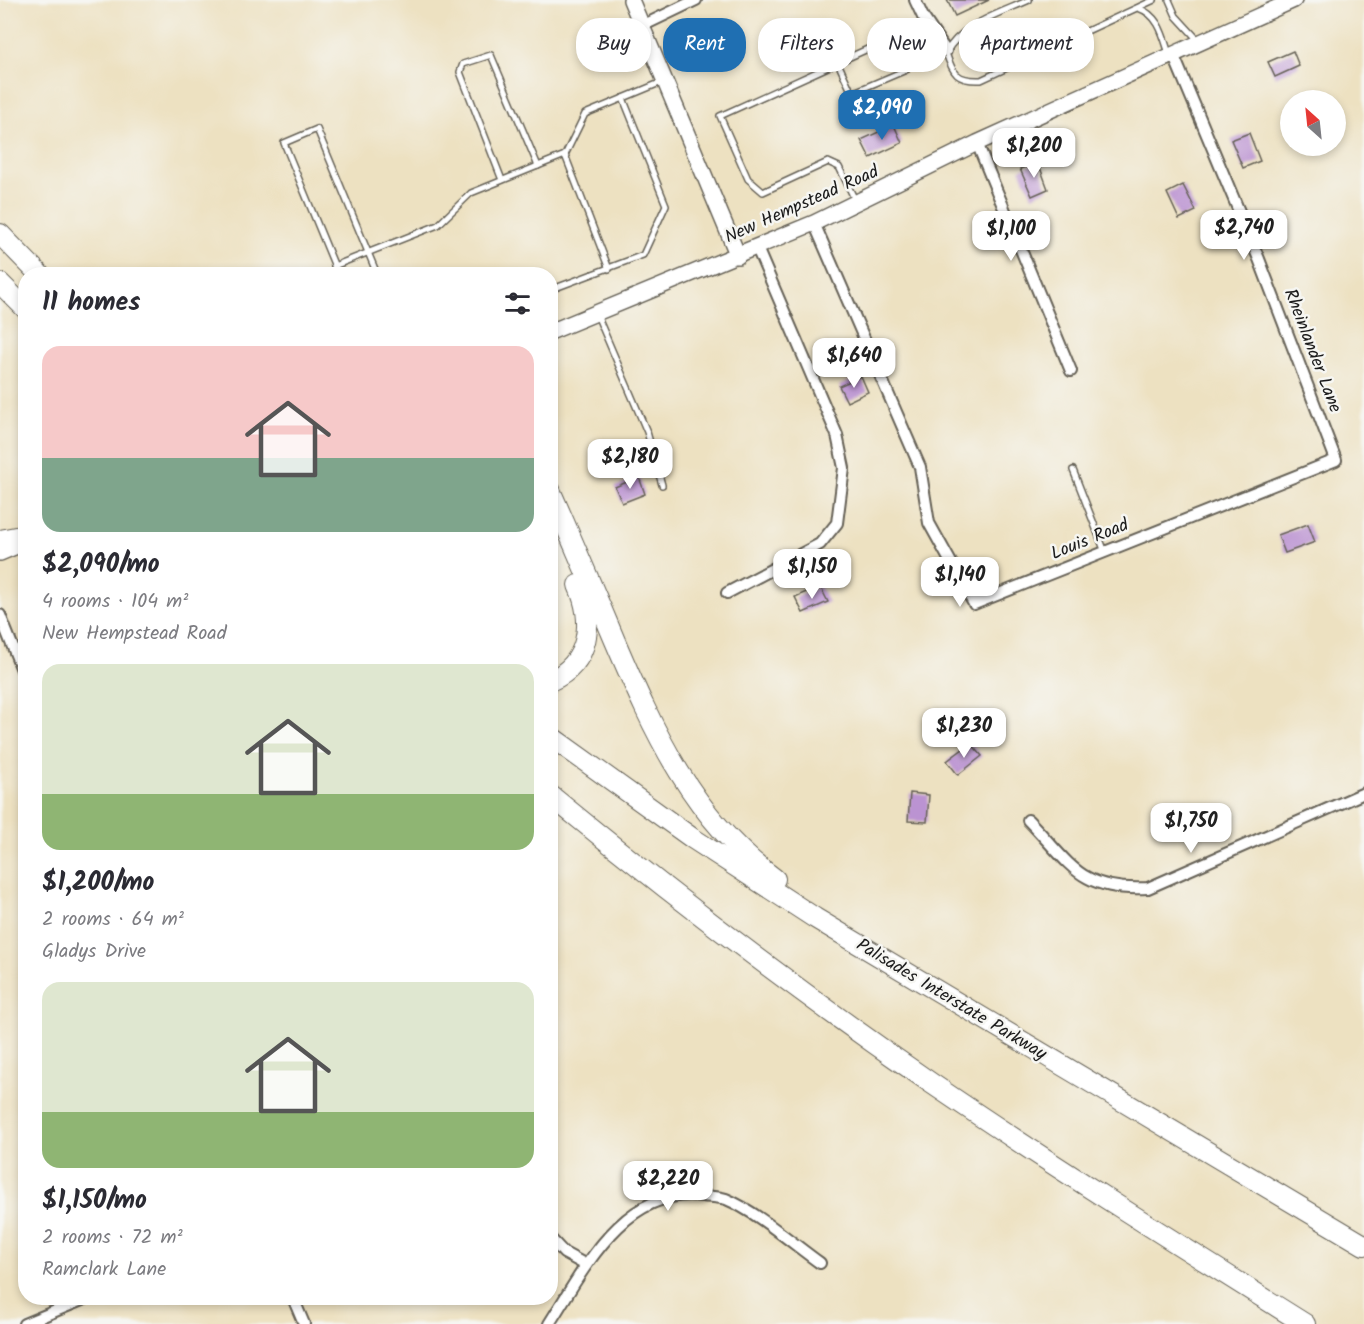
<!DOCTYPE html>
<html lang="en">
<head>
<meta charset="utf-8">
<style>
  :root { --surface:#fff; --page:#f2f2f3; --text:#2b2b33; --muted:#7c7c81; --accent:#1f6fb2 }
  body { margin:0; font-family:Kalam,sans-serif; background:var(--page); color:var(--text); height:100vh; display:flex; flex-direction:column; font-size:22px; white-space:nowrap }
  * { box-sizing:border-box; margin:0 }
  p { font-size:20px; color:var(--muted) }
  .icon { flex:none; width:33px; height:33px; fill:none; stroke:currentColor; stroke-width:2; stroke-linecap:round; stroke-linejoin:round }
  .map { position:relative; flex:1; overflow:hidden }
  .panel { position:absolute; left:18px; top:267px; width:540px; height:1038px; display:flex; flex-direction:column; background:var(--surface); border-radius:24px; box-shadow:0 3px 9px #0003 }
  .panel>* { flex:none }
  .guide { position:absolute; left:576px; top:18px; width:570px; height:54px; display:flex; gap:12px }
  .needle { width:39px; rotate:333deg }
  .buttons { position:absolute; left:1280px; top:90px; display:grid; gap:12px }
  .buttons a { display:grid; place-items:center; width:66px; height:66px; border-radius:50%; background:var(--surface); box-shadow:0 3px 9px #0003; font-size:30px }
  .price { position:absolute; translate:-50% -51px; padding:0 14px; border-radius:12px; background:#fff; color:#222; font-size:20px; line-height:39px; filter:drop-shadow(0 2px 3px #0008) }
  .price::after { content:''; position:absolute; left:50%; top:36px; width:18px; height:14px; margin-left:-9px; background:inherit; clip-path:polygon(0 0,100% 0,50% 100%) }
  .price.selected { background:var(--accent); color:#fff }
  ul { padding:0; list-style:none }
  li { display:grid; align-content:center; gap:12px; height:318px; padding:0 24px }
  li span { display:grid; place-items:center; height:186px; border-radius:18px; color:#555 }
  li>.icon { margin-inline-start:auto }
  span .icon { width:108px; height:108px; fill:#fffc; stroke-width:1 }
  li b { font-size:26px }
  h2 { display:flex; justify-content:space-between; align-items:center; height:72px; padding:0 24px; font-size:26px }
  .chip { padding:0 21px; border-radius:24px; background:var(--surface); box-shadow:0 3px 9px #0003; font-size:21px; line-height:54px }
  .chip.selected { background:var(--accent); color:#fff }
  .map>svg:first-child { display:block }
</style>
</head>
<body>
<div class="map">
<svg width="1364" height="1324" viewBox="0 0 1364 1324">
  <rect width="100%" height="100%" fill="#f6f6f2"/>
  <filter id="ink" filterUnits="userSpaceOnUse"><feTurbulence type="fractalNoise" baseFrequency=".0167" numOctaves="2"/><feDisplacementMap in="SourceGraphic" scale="12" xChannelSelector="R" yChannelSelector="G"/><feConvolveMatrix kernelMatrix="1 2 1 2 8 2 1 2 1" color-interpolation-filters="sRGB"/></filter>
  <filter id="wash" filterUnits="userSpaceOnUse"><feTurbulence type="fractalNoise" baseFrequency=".008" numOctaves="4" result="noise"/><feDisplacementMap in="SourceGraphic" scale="24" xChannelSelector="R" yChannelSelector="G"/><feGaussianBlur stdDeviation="1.35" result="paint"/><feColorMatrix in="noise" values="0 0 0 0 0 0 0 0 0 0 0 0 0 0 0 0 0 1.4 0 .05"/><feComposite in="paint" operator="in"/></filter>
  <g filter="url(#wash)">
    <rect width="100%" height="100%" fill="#ede1c1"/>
    <g id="blocks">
      <!-- building -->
      <g fill="#bb93d2">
        <polygon points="947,0 989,0 955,16"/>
        <polygon points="1293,51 1299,66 1275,77 1268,62"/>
        <polygon points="894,125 902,143 870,158 861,140"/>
        <polygon points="1249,133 1260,161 1243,168 1231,140"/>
        <polygon points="1038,162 1048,189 1032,196 1020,169"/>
        <polygon points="1183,185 1196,211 1179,219 1167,193"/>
        <polygon points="861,376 868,392 847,402 839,386"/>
        <polygon points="639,477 645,494 622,503 615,487"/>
        <polygon points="1308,524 1315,542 1285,553 1278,535"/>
        <polygon points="820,586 828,602 803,613 795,597"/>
        <polygon points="971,743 982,756 958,775 947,761"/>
        <polygon points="910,793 929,795 927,822 908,821"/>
      </g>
    </g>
  </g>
  <g filter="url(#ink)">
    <use href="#blocks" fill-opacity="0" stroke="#656156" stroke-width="1.5"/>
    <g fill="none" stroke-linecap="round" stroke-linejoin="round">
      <!-- lane casing -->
      <g stroke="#656156" stroke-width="8">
        <g id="lane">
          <path d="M1029,0C1001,13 961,24 946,53C953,74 957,81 981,80L1154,0"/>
          <polyline points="1169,0 1176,16 1199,41"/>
          <path d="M1138,8C1159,15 1163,35 1169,54"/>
          <polyline points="838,63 852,93 906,70 894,44 883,42 720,116 748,179 763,192 828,162 839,167 855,200"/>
          <polyline points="565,155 609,269"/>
          <polyline points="502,180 460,72 463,64 491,55 538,166"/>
          <polyline points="334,266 438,225 471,193 565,155 585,114 662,82"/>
          <polyline points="338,274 284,143 317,129 377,274"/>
          <polyline points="550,290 643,255 666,205 623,98"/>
          <polyline points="597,315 647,432 662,485"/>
          <polyline points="1073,470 1105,552"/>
        </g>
      </g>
      <!-- street casing -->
      <g stroke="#656156" stroke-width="14">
        <g id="street">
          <polyline points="915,0 923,17 946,51"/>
          <polyline points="642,26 696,0"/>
          <polyline points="977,143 1071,371"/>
          <polyline points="814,223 920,467 929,523 974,604 1336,460 1259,259 1173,54"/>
          <polyline points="727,593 820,544 837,523 844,468 837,435 757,248"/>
          <polyline points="0,615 26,680"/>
          <path d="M1028,820C1071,864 1080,892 1148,888L1364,793"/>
          <polyline points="550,1238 564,1253 586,1265"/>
          <polyline points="293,1298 304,1324"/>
          <polyline points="24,1324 87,1298"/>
          <path d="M549,1324C584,1269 625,1185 703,1196C710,1197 719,1197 726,1199C757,1212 792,1243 820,1263"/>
        </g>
      </g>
      <!-- secondary casing -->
      <g stroke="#656156" stroke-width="18">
        <g id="secondary">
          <polyline points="631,0 738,256"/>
          <polyline points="550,332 814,223 977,143 1294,0"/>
          <polyline points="0,553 26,542"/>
        </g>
      </g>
      <!-- highway casing -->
      <g stroke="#656156" stroke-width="22">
        <g id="highway">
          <polyline points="0,234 39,274"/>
          <polyline points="0,283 26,309"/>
          <path d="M550,490C572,540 594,591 615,641C654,732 693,819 775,879"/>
          <polyline points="0,540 26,535"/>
          <path d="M550,681C591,663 594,621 578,585"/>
          <polyline points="550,736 692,838 815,918 1364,1245"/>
          <path d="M550,795C673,896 800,993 931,1083C1053,1166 1179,1245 1305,1324"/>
        </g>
      </g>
      <!-- lane -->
      <use href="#lane" stroke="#fff" stroke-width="5"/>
      <!-- street -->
      <use href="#street" stroke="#fff" stroke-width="10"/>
      <!-- secondary -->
      <use href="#secondary" stroke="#fff" stroke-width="15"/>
      <!-- highway -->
      <use href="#highway" stroke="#fff" stroke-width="20"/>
    </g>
  </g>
  <g text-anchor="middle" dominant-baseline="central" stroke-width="5" stroke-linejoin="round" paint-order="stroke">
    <!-- street labels -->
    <g font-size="18" fill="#1c1c1c" stroke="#f6f6f2">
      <text transform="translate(802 205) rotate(-24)">New Hempstead Road</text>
      <text transform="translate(1312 351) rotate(69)">Rheinlander Lane</text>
      <text transform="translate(1090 540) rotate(-22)">Louis Road</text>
      <text transform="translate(951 1000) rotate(31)">Palisades Interstate Parkway</text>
    </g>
  </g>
</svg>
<div class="buttons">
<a><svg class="needle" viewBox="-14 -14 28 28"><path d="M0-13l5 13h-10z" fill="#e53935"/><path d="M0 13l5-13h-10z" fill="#7c7c81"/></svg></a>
</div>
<b class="price selected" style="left:882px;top:141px">$2,090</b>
<b class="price" style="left:1034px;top:179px">$1,200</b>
<b class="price" style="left:1244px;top:261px">$2,740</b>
<b class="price" style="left:1011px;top:262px">$1,100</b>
<b class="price" style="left:854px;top:389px">$1,640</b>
<b class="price" style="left:630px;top:490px">$2,180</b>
<b class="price" style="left:812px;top:600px">$1,150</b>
<b class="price" style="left:960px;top:608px">$1,140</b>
<b class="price" style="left:964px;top:759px">$1,230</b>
<b class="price" style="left:1191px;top:854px">$1,750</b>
<b class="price" style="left:668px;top:1212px">$2,220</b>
<div class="guide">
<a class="chip">Buy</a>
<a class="chip selected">Rent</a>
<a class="chip">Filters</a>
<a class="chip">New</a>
<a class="chip">Apartment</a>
</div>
<section class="panel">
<h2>11 homes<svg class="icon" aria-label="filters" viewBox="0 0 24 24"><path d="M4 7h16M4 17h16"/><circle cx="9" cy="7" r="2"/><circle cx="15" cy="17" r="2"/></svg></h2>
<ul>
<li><span style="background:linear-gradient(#f6c9c9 60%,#7fa58c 0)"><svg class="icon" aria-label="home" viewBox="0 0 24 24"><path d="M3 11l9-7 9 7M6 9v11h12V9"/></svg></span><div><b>$2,090/mo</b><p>4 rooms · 104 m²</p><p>New Hempstead Road</p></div></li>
<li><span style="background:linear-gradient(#dfe7d0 70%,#8fb573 0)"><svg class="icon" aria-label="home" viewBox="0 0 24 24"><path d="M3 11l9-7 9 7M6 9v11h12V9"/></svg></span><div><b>$1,200/mo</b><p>2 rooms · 64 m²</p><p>Gladys Drive</p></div></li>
<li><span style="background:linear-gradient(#dfe7d0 70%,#8fb573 0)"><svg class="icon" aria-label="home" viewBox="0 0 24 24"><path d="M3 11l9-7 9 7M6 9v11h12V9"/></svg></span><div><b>$1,150/mo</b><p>2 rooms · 72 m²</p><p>Ramclark Lane</p></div></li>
</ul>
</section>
</div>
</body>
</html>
